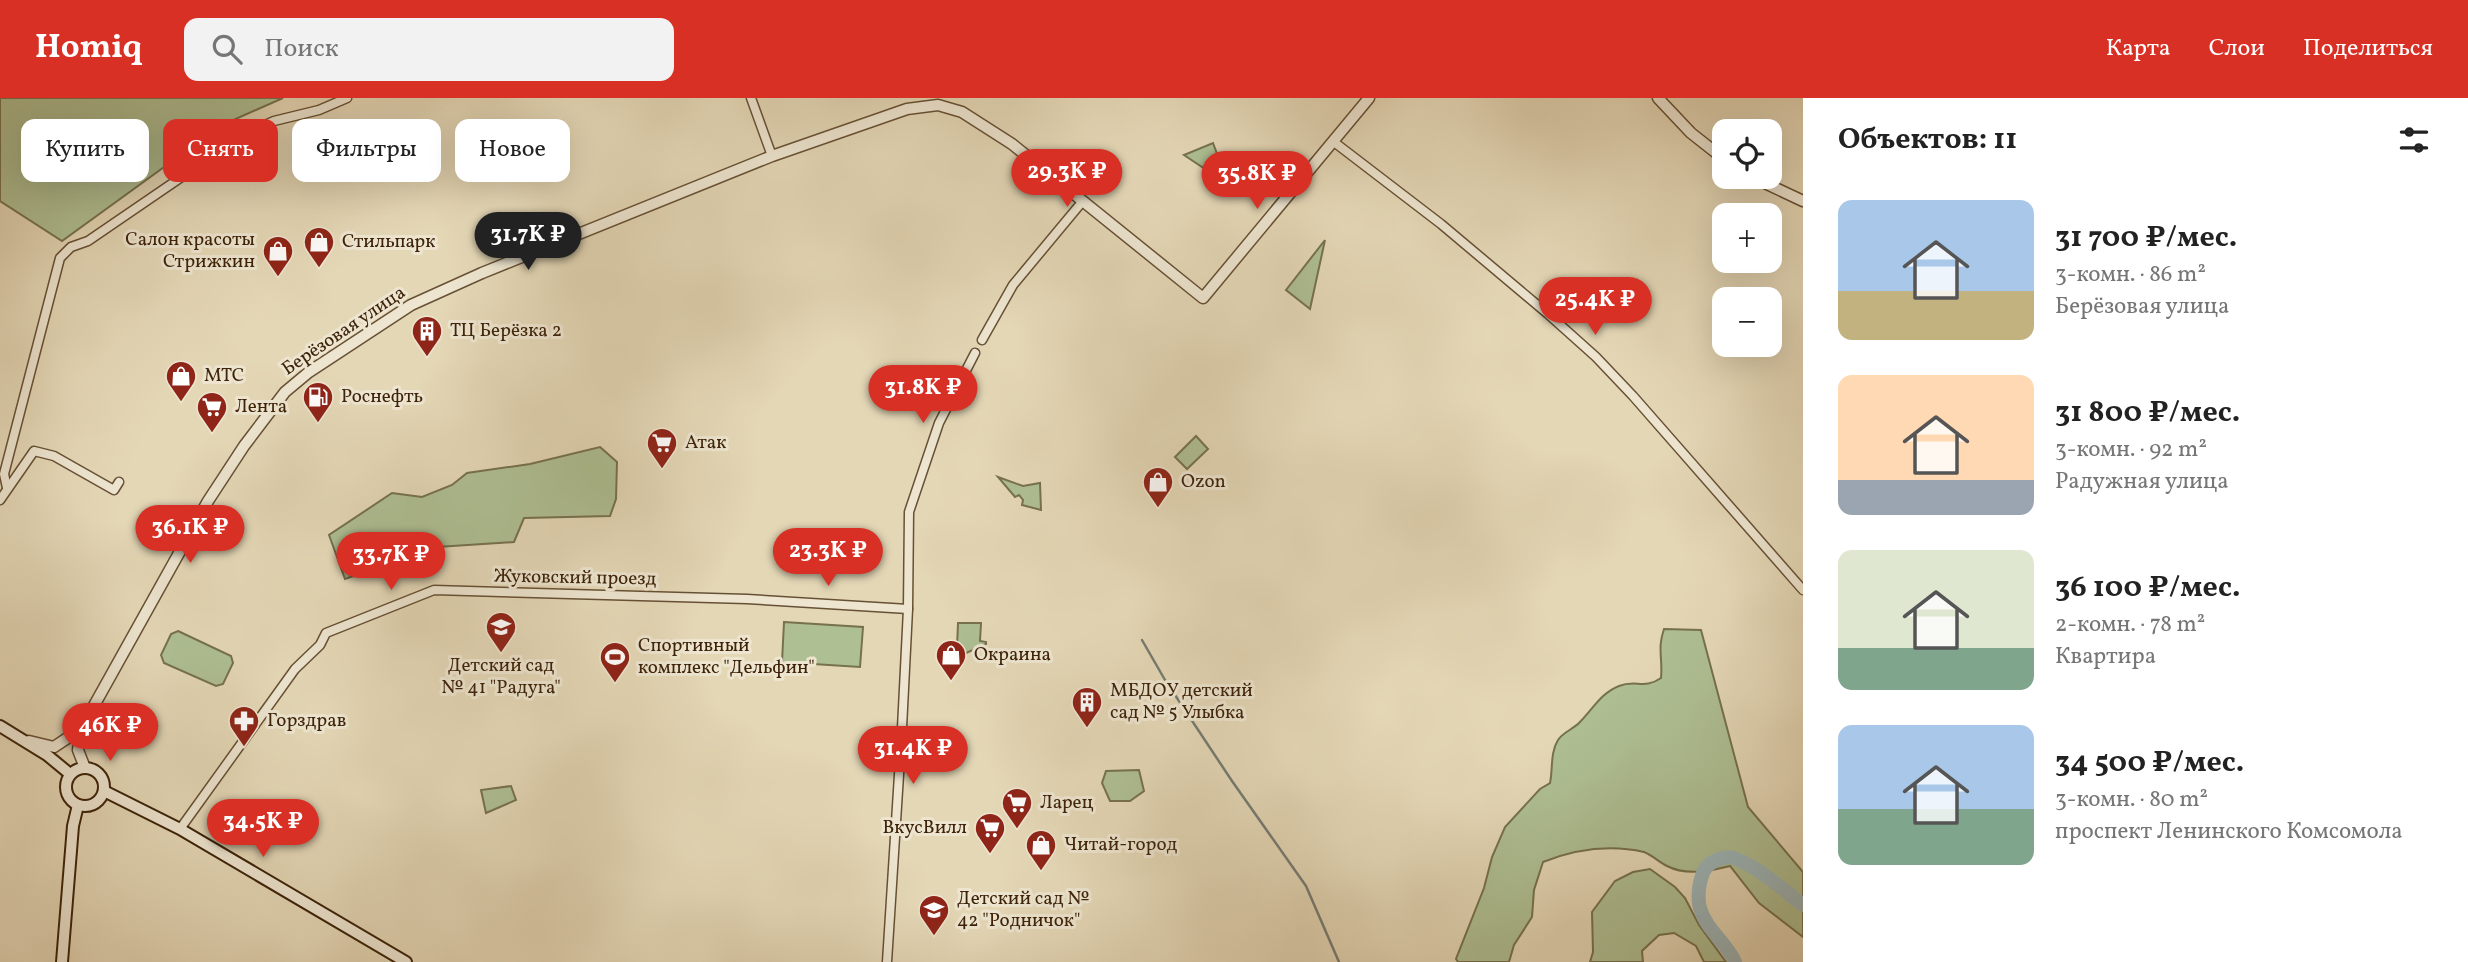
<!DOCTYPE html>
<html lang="ru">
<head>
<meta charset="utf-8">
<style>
  :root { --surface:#fff; --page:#f2f2f2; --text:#222; --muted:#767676; --accent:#d93025 }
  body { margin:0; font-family:Vollkorn,serif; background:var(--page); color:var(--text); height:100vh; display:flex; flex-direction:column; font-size:26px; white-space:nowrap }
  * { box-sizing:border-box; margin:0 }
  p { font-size:23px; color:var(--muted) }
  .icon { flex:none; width:38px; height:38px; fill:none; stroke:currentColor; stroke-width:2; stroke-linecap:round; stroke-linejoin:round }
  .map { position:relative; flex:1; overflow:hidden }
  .drawer { display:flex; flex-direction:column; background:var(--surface); width:665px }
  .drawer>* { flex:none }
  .top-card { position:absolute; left:21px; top:21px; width:665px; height:63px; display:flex; gap:14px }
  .tools { position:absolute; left:1712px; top:21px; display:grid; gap:14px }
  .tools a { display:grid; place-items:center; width:70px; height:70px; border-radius:14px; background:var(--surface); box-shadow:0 7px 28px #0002; font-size:35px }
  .price { position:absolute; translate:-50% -60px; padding:0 16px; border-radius:24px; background:var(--accent); color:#fff; font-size:23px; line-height:46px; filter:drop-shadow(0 2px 4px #0008) }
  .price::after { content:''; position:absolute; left:50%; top:42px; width:21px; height:16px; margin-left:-10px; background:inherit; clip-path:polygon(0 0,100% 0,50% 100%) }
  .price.on { background:#222; color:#fff }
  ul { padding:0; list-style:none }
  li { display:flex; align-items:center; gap:21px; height:175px; padding:0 35px }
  li span { display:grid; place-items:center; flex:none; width:196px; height:140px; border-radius:14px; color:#555 }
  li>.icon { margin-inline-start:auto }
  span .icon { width:84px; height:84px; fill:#fffc; stroke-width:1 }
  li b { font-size:30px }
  h2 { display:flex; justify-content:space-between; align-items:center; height:84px; padding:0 35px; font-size:30px }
  .tag { padding:0 24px; border-radius:14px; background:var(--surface); box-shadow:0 7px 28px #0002; font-size:24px; line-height:63px }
  .tag.on { background:var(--accent); color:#fff }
  header { display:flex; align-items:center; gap:42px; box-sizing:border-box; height:98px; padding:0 35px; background:var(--accent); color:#fff }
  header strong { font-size:33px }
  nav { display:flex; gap:38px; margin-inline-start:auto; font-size:24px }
  .search { width:490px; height:63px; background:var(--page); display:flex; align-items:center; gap:18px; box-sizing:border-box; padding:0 24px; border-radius:14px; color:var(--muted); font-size:26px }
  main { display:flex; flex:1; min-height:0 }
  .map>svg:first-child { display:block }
</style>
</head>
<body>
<header>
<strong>Homiq</strong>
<div class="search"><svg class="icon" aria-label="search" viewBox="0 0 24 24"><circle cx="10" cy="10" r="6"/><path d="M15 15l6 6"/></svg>Поиск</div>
<nav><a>Карта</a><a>Слои</a><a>Поделиться</a></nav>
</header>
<main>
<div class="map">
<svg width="1803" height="864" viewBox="0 0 1803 864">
  <rect width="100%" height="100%" fill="#e4d7b6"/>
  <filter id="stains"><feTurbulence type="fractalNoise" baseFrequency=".00286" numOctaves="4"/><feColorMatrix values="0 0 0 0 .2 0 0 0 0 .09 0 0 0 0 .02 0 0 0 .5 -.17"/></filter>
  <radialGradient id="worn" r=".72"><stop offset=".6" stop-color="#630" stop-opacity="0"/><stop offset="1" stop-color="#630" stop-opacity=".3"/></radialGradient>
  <!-- green -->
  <g fill="#aebf93" stroke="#76714e" stroke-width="2">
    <polygon points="0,0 283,0 222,27 62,143 0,103"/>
    <polygon points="1213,45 1219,61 1208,73 1184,57"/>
    <polygon points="1325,142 1310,211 1286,192"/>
    <polygon points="1196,338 1208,351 1187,371 1175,359"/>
    <polygon points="600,349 617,364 616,401 610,418 524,420 514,444 437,449 345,481 329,437 392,395 422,399 452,387 467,375 530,366"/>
    <polygon points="998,379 1023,388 1040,385 1041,412 1022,407 1023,402 1019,397 1015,399"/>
    <polygon points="784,524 863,529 860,569 782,564"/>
    <polygon points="958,525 981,525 980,543 986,544 986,546 964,556 960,556 957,550"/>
    <path d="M1664,531L1701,532L1748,709L1803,774V839L1759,805L1730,768C1710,773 1686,778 1667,768C1659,764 1652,757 1644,754C1608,746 1576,751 1543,764L1534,792L1532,819L1514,847L1509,864H1458L1456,861L1484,790L1492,759L1505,729L1540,691L1550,685C1553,671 1550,655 1558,642C1562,635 1573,631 1579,625C1593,611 1601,595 1619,588C1636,581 1644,592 1661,580C1663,560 1657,551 1664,531Z"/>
    <polygon points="178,533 231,558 233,565 223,586 216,588 164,565 161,557 171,536"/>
    <polygon points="1139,672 1144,693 1130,703 1110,703 1102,685 1106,673"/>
    <polygon points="511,688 516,702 486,715 481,692"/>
    <polygon points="1650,771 1675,789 1685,800 1699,827 1726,864 1704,864 1696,848 1674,835 1659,837 1642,853 1643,864 1590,864 1593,854 1592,814 1615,783 1633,774"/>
  </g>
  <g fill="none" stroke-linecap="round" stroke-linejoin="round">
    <!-- stream -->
    <polyline stroke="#767b73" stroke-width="2.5" points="1142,542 1165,582 1232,683 1306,788 1339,864"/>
    <!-- river -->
    <path stroke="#9cb6ba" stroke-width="14" d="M1735,864C1726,844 1706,832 1700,810C1697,799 1699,783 1704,773C1709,763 1726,756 1736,761C1760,770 1783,792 1803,807"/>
    <!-- minor casing -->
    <g stroke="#675034" stroke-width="11">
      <g id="minor">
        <polyline points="751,0 772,58"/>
        <polyline points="1334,44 1441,126 1548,216 1596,259 1633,298 1803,492"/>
        <polyline points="982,242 1013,187 1082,104"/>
        <polyline points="7,390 4,376 60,160 71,149 88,143 243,37 274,23 319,12 347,0"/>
        <polyline points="0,402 34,353 54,358 114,392 119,384"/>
        <polyline points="180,731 295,571 320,547 326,535 434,492 747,501 908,511"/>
        <polyline points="887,864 902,630 908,511 909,414 939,325 975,255"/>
      </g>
    </g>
    <!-- tertiary casing -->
    <g stroke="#675034" stroke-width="13">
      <g id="tertiary">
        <polyline points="1658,0 1691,35 1724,61"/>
        <polyline points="1752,79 1803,103"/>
        <polyline points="29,643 54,649 81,631"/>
        <polyline points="85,670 78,652 81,631 208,403 244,348 285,294 309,274 411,207 482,175 772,58 907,11 938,7 962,14 1012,46 1203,200 1369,0"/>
      </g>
    </g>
    <!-- secondary casing -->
    <g stroke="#3d2309" stroke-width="14">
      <g id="secondary">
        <polyline points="0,628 47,657 70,676"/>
        <circle cx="85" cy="689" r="19"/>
        <polyline points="104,693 180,731 406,864"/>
        <polyline points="62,864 73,728 78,707"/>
      </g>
    </g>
    <!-- minor -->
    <use href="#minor" stroke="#ede5d0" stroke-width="8"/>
    <!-- tertiary -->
    <use href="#tertiary" stroke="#ede5d0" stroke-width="10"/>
    <!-- secondary -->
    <use href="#secondary" stroke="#ede5d0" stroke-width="10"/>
  </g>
  <!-- icons -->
  <defs>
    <g id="shop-pin" transform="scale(1.575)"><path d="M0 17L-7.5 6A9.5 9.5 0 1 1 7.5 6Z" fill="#8f2418" stroke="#ede5d0"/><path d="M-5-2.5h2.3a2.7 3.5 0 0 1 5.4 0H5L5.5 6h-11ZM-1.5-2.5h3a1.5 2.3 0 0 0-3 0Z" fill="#fff"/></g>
    <g id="building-pin" transform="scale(1.575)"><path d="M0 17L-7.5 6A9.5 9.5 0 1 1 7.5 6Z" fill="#8f2418" stroke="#ede5d0"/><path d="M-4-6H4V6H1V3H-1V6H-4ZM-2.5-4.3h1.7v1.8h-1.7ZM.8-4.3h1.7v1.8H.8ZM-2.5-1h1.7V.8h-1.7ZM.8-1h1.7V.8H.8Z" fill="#fff"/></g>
    <g id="fuel-pin" transform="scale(1.575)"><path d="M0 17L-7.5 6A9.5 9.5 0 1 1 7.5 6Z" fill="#8f2418" stroke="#ede5d0"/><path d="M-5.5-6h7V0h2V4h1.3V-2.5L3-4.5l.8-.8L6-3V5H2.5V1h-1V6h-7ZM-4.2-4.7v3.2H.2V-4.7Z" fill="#fff"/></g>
    <g id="supermarket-pin" transform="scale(1.575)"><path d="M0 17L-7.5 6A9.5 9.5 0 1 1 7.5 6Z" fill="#8f2418" stroke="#ede5d0"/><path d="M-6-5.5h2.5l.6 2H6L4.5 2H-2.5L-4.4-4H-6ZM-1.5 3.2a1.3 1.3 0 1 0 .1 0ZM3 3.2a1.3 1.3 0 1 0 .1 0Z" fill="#fff"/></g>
    <g id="school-pin" transform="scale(1.575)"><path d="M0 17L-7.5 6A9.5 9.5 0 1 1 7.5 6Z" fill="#8f2418" stroke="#ede5d0"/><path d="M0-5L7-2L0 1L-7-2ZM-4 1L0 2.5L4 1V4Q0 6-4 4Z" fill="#fff"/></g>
    <g id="stadium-pin" transform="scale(1.575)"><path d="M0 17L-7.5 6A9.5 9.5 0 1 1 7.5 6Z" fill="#8f2418" stroke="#ede5d0"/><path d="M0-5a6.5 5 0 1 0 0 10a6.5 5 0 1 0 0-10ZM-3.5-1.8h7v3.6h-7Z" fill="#fff"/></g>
    <g id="pharmacy-pin" transform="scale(1.575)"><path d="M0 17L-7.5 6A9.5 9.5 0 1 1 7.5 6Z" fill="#8f2418" stroke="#ede5d0"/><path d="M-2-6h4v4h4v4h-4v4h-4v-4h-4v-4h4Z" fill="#fff"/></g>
  </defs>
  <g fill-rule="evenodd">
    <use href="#shop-pin" x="319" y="144"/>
    <use href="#shop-pin" x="278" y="153"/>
    <use href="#building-pin" x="427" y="233"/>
    <use href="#shop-pin" x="181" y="278"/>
    <use href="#fuel-pin" x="318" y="299"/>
    <use href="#supermarket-pin" x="212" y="309"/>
    <use href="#supermarket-pin" x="662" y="345"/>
    <use href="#shop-pin" x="1158" y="384"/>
    <use href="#school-pin" x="501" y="529"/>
    <use href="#shop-pin" x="951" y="557"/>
    <use href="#stadium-pin" x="615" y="559"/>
    <use href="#building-pin" x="1087" y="604"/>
    <use href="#pharmacy-pin" x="244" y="623"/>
    <use href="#supermarket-pin" x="1017" y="705"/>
    <use href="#supermarket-pin" x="990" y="730"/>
    <use href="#shop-pin" x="1041" y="747"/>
    <use href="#school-pin" x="934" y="812"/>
  </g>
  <g text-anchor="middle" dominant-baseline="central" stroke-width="6" stroke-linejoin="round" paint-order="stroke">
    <!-- poi labels -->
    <g font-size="19" fill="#3d2309" stroke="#ede5d0" text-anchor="start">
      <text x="255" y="142" text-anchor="end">Салон красоты<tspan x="255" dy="22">Стрижкин</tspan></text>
      <text x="342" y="144">Стильпарк</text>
      <text x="450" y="233">ТЦ Берёзка 2</text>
      <text x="204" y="278">МТС</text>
      <text x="341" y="299">Роснефть</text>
      <text x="235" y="309">Лента</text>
      <text x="685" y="345">Атак</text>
      <text x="1181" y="384">Ozon</text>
      <text x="638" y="548">Спортивный<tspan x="638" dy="22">комплекс "Дельфин"</tspan></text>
      <text x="974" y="557">Окраина</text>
      <text x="501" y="568" text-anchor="middle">Детский сад<tspan x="501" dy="22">№ 41 "Радуга"</tspan></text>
      <text x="1110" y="593">МБДОУ детский<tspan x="1110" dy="22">сад № 5 Улыбка</tspan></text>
      <text x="267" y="623">Горздрав</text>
      <text x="1040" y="705">Ларец</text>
      <text x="967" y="730" text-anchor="end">ВкусВилл</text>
      <text x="1064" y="747">Читай-город</text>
      <text x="957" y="801">Детский сад №<tspan x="957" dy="22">42 "Родничок"</tspan></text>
    </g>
    <!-- street labels -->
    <g font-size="19" fill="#3d2309" stroke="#ede5d0">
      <text transform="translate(344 233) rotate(-34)">Берёзовая улица</text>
      <text transform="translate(575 480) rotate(1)">Жуковский проезд</text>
    </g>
  </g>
  <rect width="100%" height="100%" filter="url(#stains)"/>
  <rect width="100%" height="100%" fill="url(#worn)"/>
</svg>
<div class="tools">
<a><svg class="icon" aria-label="locate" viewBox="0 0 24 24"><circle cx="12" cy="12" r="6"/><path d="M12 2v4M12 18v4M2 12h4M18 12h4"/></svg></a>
<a>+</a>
<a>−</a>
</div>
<b class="price" style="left:1067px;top:111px">29.3K ₽</b>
<b class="price" style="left:1257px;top:113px">35.8K ₽</b>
<b class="price on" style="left:528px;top:174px">31.7K ₽</b>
<b class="price" style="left:1595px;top:239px">25.4K ₽</b>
<b class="price" style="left:923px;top:327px">31.8K ₽</b>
<b class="price" style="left:190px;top:467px">36.1K ₽</b>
<b class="price" style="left:828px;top:490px">23.3K ₽</b>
<b class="price" style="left:391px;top:494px">33.7K ₽</b>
<b class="price" style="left:110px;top:665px">46K ₽</b>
<b class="price" style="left:913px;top:688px">31.4K ₽</b>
<b class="price" style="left:263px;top:761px">34.5K ₽</b>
<div class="top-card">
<a class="tag">Купить</a>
<a class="tag on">Снять</a>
<a class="tag">Фильтры</a>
<a class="tag">Новое</a>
</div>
</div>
<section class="drawer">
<h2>Объектов: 11<svg class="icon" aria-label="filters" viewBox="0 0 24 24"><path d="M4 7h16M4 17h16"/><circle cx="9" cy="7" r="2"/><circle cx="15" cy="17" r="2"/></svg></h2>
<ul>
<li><span style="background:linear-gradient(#a9c7e8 65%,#c2b280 0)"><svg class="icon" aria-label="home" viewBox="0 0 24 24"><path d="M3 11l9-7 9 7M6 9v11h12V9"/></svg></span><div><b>31 700 ₽/мес.</b><p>3-комн. · 86 m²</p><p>Берёзовая улица</p></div></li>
<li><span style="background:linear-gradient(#ffd9b3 75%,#9aa5b1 0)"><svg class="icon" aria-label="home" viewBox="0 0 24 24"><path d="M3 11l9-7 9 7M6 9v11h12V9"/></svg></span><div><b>31 800 ₽/мес.</b><p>3-комн. · 92 m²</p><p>Радужная улица</p></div></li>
<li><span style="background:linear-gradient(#dfe7d0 70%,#7fa58c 0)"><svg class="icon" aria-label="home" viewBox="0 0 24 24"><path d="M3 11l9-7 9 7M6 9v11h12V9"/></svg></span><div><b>36 100 ₽/мес.</b><p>2-комн. · 78 m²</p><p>Квартира</p></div></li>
<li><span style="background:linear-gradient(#a9c7e8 60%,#7fa58c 0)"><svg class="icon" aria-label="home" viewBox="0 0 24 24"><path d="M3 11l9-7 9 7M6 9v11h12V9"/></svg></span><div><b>34 500 ₽/мес.</b><p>3-комн. · 80 m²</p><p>проспект Ленинского Комсомола</p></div></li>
</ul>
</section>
</main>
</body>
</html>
